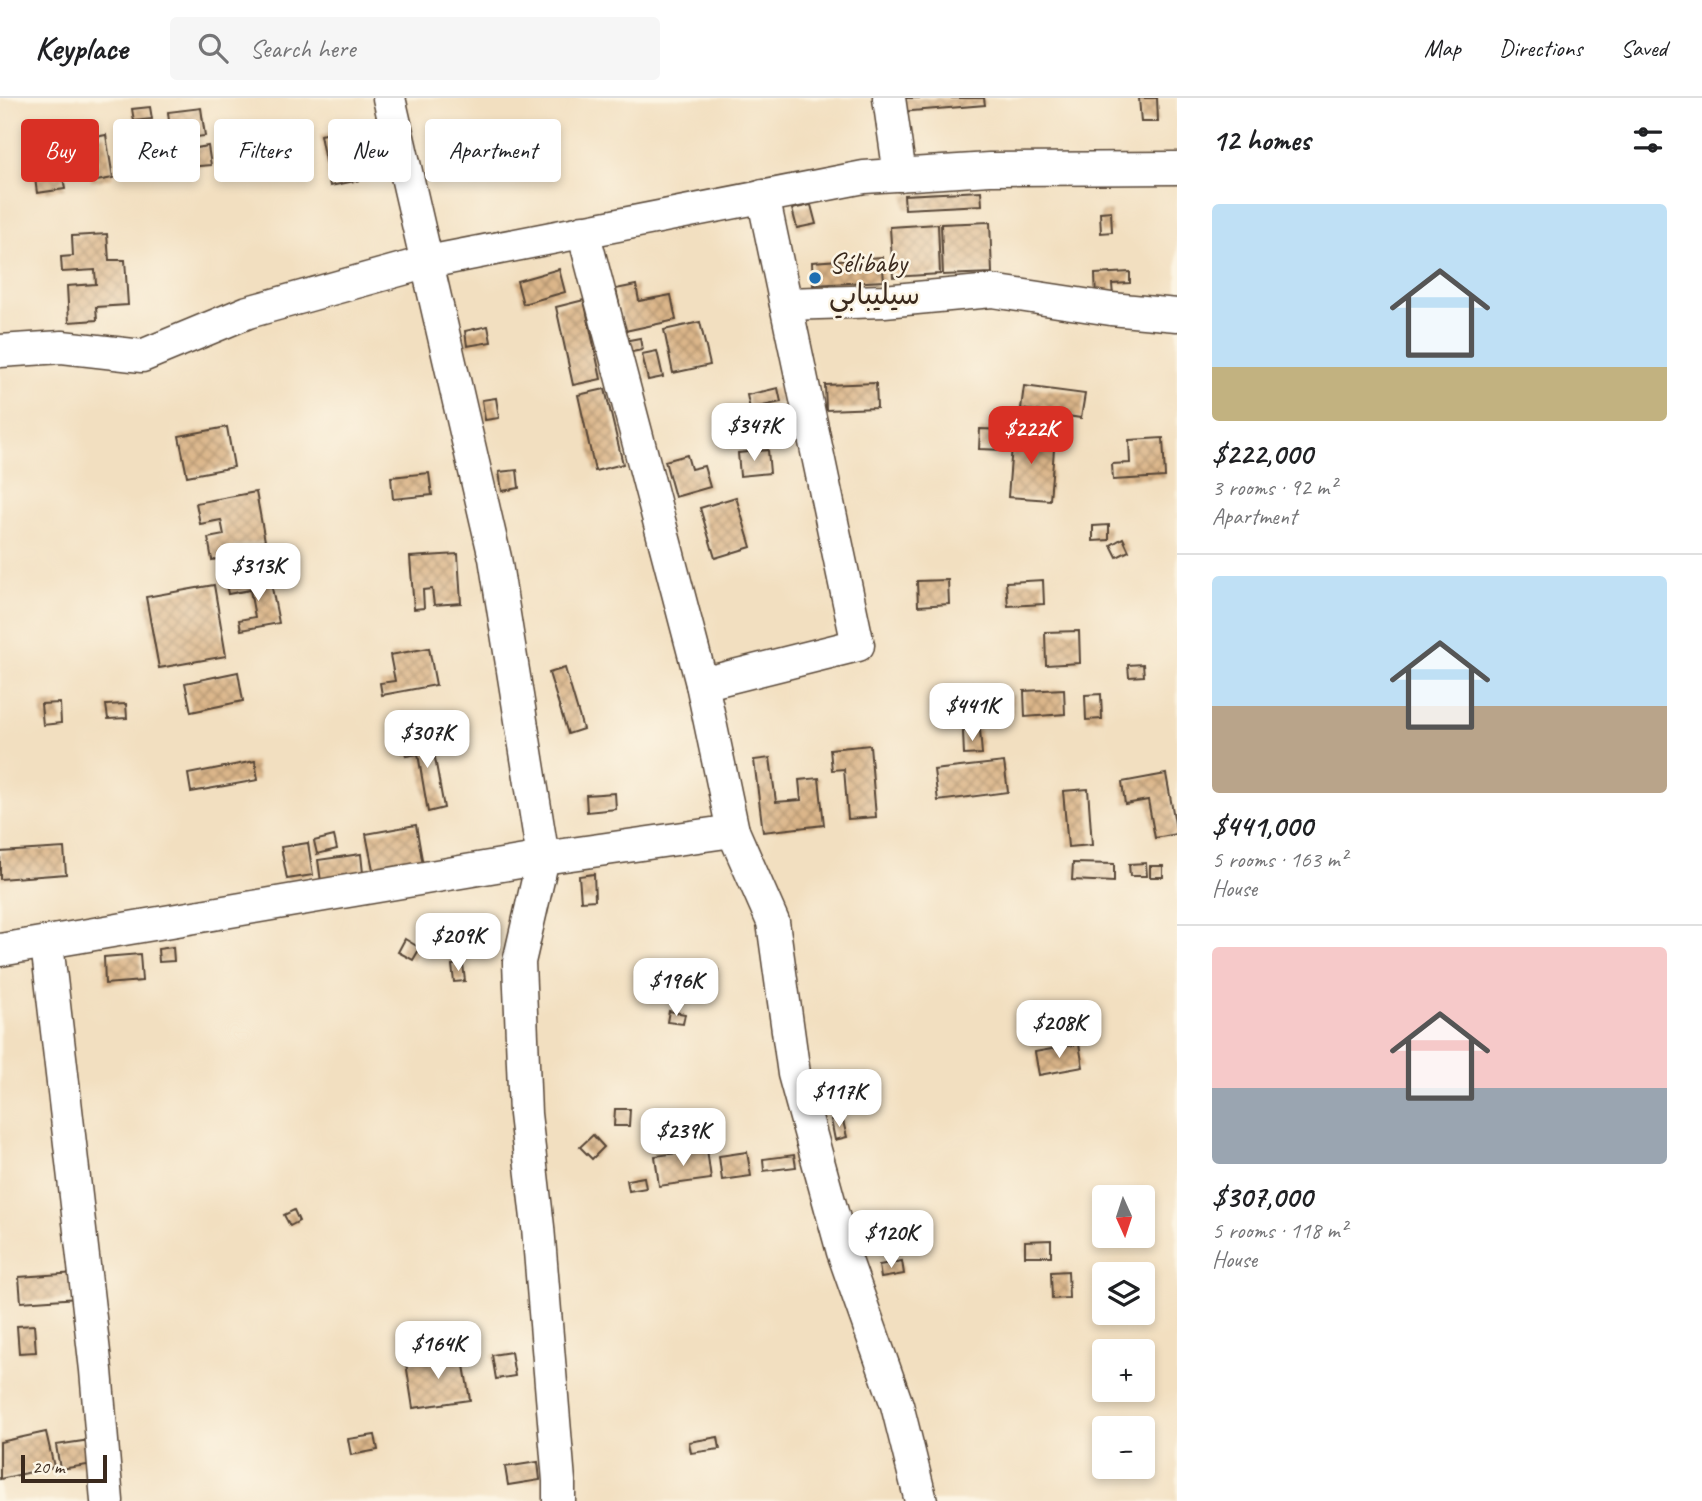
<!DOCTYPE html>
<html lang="en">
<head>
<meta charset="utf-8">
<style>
  :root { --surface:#fff; --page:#f6f6f6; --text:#202124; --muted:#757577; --line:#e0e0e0; --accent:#d93025 }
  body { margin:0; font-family:Caveat,"Playpen Sans Arabic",sans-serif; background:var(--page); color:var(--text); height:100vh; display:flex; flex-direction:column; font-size:26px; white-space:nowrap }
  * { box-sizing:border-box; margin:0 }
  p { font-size:23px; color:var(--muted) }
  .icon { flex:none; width:38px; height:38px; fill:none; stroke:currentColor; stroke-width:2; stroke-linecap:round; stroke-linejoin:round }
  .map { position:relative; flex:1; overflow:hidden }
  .drawer { display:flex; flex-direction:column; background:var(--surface); width:525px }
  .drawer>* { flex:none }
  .banner { position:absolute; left:21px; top:21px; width:665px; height:63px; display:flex; gap:14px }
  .needle { width:46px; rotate:177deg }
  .controls { position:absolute; left:1092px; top:1087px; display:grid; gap:14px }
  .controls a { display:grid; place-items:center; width:63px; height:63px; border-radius:7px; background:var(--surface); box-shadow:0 4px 10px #0003; font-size:35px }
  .scale { position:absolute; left:21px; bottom:18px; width:86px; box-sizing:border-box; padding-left:7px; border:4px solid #3b2a1e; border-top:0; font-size:19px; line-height:24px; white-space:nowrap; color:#3b2a1e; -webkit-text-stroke:5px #fcf5e5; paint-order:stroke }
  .price { position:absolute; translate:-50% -60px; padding:0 16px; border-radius:14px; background:#fff; color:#222; font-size:23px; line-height:46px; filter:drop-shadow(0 2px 4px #0008) }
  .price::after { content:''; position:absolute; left:50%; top:42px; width:21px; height:16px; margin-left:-10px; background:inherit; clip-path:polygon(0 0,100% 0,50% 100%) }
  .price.on { background:var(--accent); color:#fff }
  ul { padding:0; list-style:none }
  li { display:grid; align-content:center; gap:14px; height:371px; padding:0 35px }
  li+li { border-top:2px solid var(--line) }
  li span { display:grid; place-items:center; height:217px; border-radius:7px; color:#555 }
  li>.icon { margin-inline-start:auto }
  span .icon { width:126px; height:126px; fill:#fffc; stroke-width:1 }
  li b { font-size:30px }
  h2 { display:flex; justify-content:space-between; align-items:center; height:84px; padding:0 35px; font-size:30px }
  .pill { padding:0 24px; border-radius:7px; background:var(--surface); box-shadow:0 4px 10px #0003; font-size:24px; line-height:63px }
  .pill.on { background:var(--accent); color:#fff }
  header { display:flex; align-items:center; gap:42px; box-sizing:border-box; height:98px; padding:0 35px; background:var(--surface); border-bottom:2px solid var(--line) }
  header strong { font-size:33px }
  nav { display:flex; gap:38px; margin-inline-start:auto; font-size:24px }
  .search { width:490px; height:63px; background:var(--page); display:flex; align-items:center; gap:18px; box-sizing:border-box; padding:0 24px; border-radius:7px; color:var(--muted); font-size:26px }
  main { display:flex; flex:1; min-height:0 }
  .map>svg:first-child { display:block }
</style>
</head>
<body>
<header>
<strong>Keyplace</strong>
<div class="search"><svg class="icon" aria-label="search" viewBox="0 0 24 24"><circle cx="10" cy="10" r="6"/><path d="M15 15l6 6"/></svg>Search here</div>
<nav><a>Map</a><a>Directions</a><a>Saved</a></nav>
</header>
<main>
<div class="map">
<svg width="1177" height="1403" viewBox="0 0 1177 1403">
  <defs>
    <pattern id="building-cross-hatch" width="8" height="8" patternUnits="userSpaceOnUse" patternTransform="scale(1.75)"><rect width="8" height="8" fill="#dbb68a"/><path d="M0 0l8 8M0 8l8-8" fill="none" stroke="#b39470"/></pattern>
  </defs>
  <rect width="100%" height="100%" fill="#fcf5e5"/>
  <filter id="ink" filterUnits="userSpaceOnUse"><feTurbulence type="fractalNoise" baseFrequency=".0143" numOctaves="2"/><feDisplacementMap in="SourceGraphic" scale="14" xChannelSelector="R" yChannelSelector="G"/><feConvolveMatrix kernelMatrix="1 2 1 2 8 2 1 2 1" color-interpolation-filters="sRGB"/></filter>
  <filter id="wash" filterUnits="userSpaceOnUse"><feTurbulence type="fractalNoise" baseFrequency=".00686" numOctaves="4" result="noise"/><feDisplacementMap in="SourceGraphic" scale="28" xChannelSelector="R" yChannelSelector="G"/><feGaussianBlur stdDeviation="1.57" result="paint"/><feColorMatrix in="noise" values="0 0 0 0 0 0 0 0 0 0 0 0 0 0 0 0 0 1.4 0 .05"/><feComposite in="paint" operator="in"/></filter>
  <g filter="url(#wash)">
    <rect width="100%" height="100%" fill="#f2dfc0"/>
    <g id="blocks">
      <!-- building -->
      <g fill="url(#building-cross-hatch)">
        <polygon points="899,0 984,0 985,7 900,14"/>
        <polygon points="1139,0 1157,0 1158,24 1141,24"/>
        <polygon points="150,9 152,21 134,23 132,11"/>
        <polygon points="201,10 205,38 171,42 168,14"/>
        <polygon points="371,27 380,78 330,88 320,37"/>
        <polygon points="106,37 113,80 91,84 89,69 62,74 65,91 37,95 35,80 28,81 25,66 45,63 43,49"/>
        <polygon points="208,48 211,67 187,69 184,52"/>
        <polygon points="981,93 982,107 905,111 904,97"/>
        <polygon points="811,107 816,126 797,130 792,111"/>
        <polygon points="1111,113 1112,134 1101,135 1100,114"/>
        <polygon points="990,124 992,175 943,177 941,126"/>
        <polygon points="938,126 940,176 893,179 890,129"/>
        <polygon points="107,136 109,162 125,162 128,207 96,209 97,222 69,224 67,188 96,186 95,172 62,174 61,159 73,158 72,138"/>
        <polygon points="882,159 884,183 813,187 812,164"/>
        <polygon points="559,171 565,194 523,206 517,183"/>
        <polygon points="1130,174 1130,185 1112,186 1113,199 1096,200 1095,176"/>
        <polygon points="636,187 639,203 671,197 676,222 625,233 616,191"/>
        <polygon points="584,202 601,281 573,287 556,209"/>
        <polygon points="700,224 710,267 673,275 664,232"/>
        <polygon points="488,228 491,244 467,248 465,233"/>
        <polygon points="640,240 642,252 627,255 624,243"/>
        <polygon points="657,253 663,279 648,282 642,256"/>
        <polygon points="876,285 877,310 826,312 825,287"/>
        <polygon points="1024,288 1085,296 1081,320 1021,311"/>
        <polygon points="778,290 781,304 750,311 747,297"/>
        <polygon points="605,291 623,366 595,373 578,297"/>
        <polygon points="496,300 499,320 485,322 482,302"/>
        <polygon points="227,329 234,369 187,378 179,338"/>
        <polygon points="980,331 1006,332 1005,352 979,351"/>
        <polygon points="1013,335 1055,338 1050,402 1008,399"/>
        <polygon points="1163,340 1165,379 1113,382 1112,366 1130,365 1129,342"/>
        <polygon points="768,352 770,375 740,378 738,355"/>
        <polygon points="687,357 691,371 704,368 710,389 675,399 665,363"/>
        <polygon points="517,372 519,390 502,393 499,374"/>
        <polygon points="429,375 432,397 393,401 391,379"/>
        <polygon points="256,394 265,443 226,450 228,459 212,462 208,440 224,437 221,422 200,426 196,405"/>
        <polygon points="736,399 751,449 715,460 700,410"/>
        <polygon points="1109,427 1109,442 1093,443 1093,428"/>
        <polygon points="1123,440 1129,453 1117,459 1111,447"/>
        <polygon points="458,456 461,505 434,507 432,491 423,492 424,510 414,511 410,459"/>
        <polygon points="270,480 279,525 241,532 239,522 255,519 250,492 228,496 226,486"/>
        <polygon points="948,482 949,506 918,508 917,483"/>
        <polygon points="1043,482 1044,506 1008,508 1006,484"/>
        <polygon points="214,487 226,558 159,570 146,499"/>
        <polygon points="1079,533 1080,565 1046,567 1045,534"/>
        <polygon points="429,550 436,587 382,597 380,585 395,583 390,557"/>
        <polygon points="1143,566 1144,578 1129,579 1128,567"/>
        <polygon points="565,570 583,631 568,636 549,575"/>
        <polygon points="238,574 243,603 191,614 185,585"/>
        <polygon points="1064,591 1065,616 1025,619 1024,593"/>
        <polygon points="1101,596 1102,621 1086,622 1085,597"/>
        <polygon points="1013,597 1013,617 964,619 963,599"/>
        <polygon points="60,605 61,625 43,627 41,606"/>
        <polygon points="126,606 127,620 108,621 106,607"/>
        <polygon points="980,632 982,656 964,657 963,633"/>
        <polygon points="431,638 444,710 428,714 418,656 406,658 403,643"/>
        <polygon points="870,647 876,719 848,721 844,671 832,672 830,651"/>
        <polygon points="770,660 776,704 801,702 799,682 819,680 824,727 763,734 754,662"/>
        <polygon points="255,663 258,682 191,694 188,676"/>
        <polygon points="1004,664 1008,694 938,703 934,672"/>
        <polygon points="1166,676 1177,736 1155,740 1148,702 1125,706 1122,684"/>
        <polygon points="1088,691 1092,747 1068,749 1063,693"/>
        <polygon points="615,695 616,711 587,714 586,697"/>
        <polygon points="416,727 424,773 375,782 366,736"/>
        <polygon points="334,738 337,751 317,756 314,743"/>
        <polygon points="308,745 313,777 287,781 281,749"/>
        <polygon points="64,750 66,776 0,781 0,754"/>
        <polygon points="361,756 364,785 322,791 318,762"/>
        <polygon points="1073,765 1114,766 1114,784 1072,782"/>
        <polygon points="1146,765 1147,778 1130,778 1129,766"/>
        <rect x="1150" y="768" width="13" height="11"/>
        <polygon points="594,776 595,802 581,803 579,778"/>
        <polygon points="405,841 420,850 413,862 398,854"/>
        <polygon points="470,841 471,855 459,856 458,842"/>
        <polygon points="173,849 174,863 159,864 158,851"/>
        <polygon points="140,856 142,883 105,886 104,859"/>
        <polygon points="463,866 465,883 454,884 452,867"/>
        <polygon points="657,869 718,872 716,892 705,892 706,879 665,877 665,885 656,885"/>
        <polygon points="669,913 685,916 683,926 667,924"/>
        <polygon points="1079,946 1083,969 1039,977 1035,954"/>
        <polygon points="615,1011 630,1011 629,1028 614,1028"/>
        <polygon points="842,1019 847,1039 835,1042 831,1022"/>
        <polygon points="593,1037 604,1049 592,1061 580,1049"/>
        <polygon points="707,1051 711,1081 659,1088 655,1058"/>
        <polygon points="747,1054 751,1078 722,1082 719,1058"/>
        <polygon points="794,1057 796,1069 764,1073 763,1061"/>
        <polygon points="644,1079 646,1090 629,1093 627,1082"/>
        <polygon points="294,1112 299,1123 290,1128 284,1117"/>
        <polygon points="1051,1142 1051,1158 1025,1158 1025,1143"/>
        <polygon points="902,1163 904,1176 881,1180 879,1167"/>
        <polygon points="1068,1173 1069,1200 1052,1201 1051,1174"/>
        <polygon points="76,1175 78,1200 21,1204 19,1179"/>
        <polygon points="34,1227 36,1254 19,1255 17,1228"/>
        <polygon points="511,1254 515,1278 496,1281 492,1257"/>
        <polygon points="462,1256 470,1302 413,1310 406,1265"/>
        <polygon points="46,1334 54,1369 0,1381 0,1344"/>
        <polygon points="375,1337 378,1352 351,1357 348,1341"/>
        <polygon points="718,1339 720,1351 691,1355 689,1344"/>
        <polygon points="90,1342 94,1366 60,1371 56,1347"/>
        <polygon points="538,1364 540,1382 508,1387 505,1369"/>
      </g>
    </g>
  </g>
  <g filter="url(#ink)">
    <use href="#blocks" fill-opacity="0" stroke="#564536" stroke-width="2"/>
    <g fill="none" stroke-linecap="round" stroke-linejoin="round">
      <!-- street casing -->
      <g stroke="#564536" stroke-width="35">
        <g id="street">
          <polyline points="389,0 495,460 543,760 519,864 525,1016 538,1129 559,1383 559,1403"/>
          <polyline points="889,0 900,77"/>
          <polyline points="583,133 702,586 733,733 773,824 794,976 843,1154 897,1307 921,1403"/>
          <polyline points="786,206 884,203 992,193 1111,211 1177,217"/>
          <polyline points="0,253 62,249 142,258 248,214 428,164 864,79 990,71 1177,70"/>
          <polyline points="702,586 858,547 763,98"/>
          <polyline points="47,846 96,1272 107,1403"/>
          <polyline points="0,852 543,760 733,733"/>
        </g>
      </g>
      <!-- street -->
      <use href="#street" stroke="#fff" stroke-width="32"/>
    </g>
  </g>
  <!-- markers -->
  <circle fill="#1f6fb2" stroke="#fcf5e5" stroke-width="2.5" cx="815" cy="180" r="7"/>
  <g text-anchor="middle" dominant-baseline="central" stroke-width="5" stroke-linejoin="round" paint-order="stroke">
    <!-- poi labels -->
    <g font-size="28" fill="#3b2a1e" stroke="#fcf5e5" text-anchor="start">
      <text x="829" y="164">Sélibaby<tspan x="829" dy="32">سيليبابي</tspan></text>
    </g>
  </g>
</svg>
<div class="controls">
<a><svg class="needle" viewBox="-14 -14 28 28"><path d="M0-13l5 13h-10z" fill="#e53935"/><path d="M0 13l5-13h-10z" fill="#757577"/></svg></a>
<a><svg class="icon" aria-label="layers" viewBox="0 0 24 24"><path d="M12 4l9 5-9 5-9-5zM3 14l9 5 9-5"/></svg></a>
<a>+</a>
<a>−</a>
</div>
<div class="scale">20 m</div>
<b class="price" style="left:754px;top:365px">$347K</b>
<b class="price on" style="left:1031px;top:368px">$222K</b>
<b class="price" style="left:258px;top:505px">$313K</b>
<b class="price" style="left:972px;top:645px">$441K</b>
<b class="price" style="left:427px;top:672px">$307K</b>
<b class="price" style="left:458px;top:875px">$209K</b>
<b class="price" style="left:676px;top:920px">$196K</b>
<b class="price" style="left:1059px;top:962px">$208K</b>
<b class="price" style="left:839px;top:1031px">$117K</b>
<b class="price" style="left:683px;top:1070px">$239K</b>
<b class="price" style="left:891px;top:1172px">$120K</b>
<b class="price" style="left:438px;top:1283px">$164K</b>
<div class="banner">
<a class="pill on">Buy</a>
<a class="pill">Rent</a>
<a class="pill">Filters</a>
<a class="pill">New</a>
<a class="pill">Apartment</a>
</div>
</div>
<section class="drawer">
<h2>12 homes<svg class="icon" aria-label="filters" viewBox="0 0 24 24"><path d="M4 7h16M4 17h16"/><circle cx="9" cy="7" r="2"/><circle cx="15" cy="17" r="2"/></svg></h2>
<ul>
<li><span style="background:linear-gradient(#bfe0f5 75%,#c2b280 0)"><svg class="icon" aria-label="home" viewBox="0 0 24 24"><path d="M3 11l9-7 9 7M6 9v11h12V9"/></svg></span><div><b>$222,000</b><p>3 rooms · 92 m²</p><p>Apartment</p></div></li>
<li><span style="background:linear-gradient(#bfe0f5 60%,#b9a48a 0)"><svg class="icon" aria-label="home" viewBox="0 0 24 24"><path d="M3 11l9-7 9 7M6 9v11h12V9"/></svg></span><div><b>$441,000</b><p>5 rooms · 163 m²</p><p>House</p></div></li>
<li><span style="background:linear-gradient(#f6c9c9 65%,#9aa5b1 0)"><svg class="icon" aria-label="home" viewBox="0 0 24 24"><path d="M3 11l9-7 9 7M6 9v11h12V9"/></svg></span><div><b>$307,000</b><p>5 rooms · 118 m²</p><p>House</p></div></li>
</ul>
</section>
</main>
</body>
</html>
